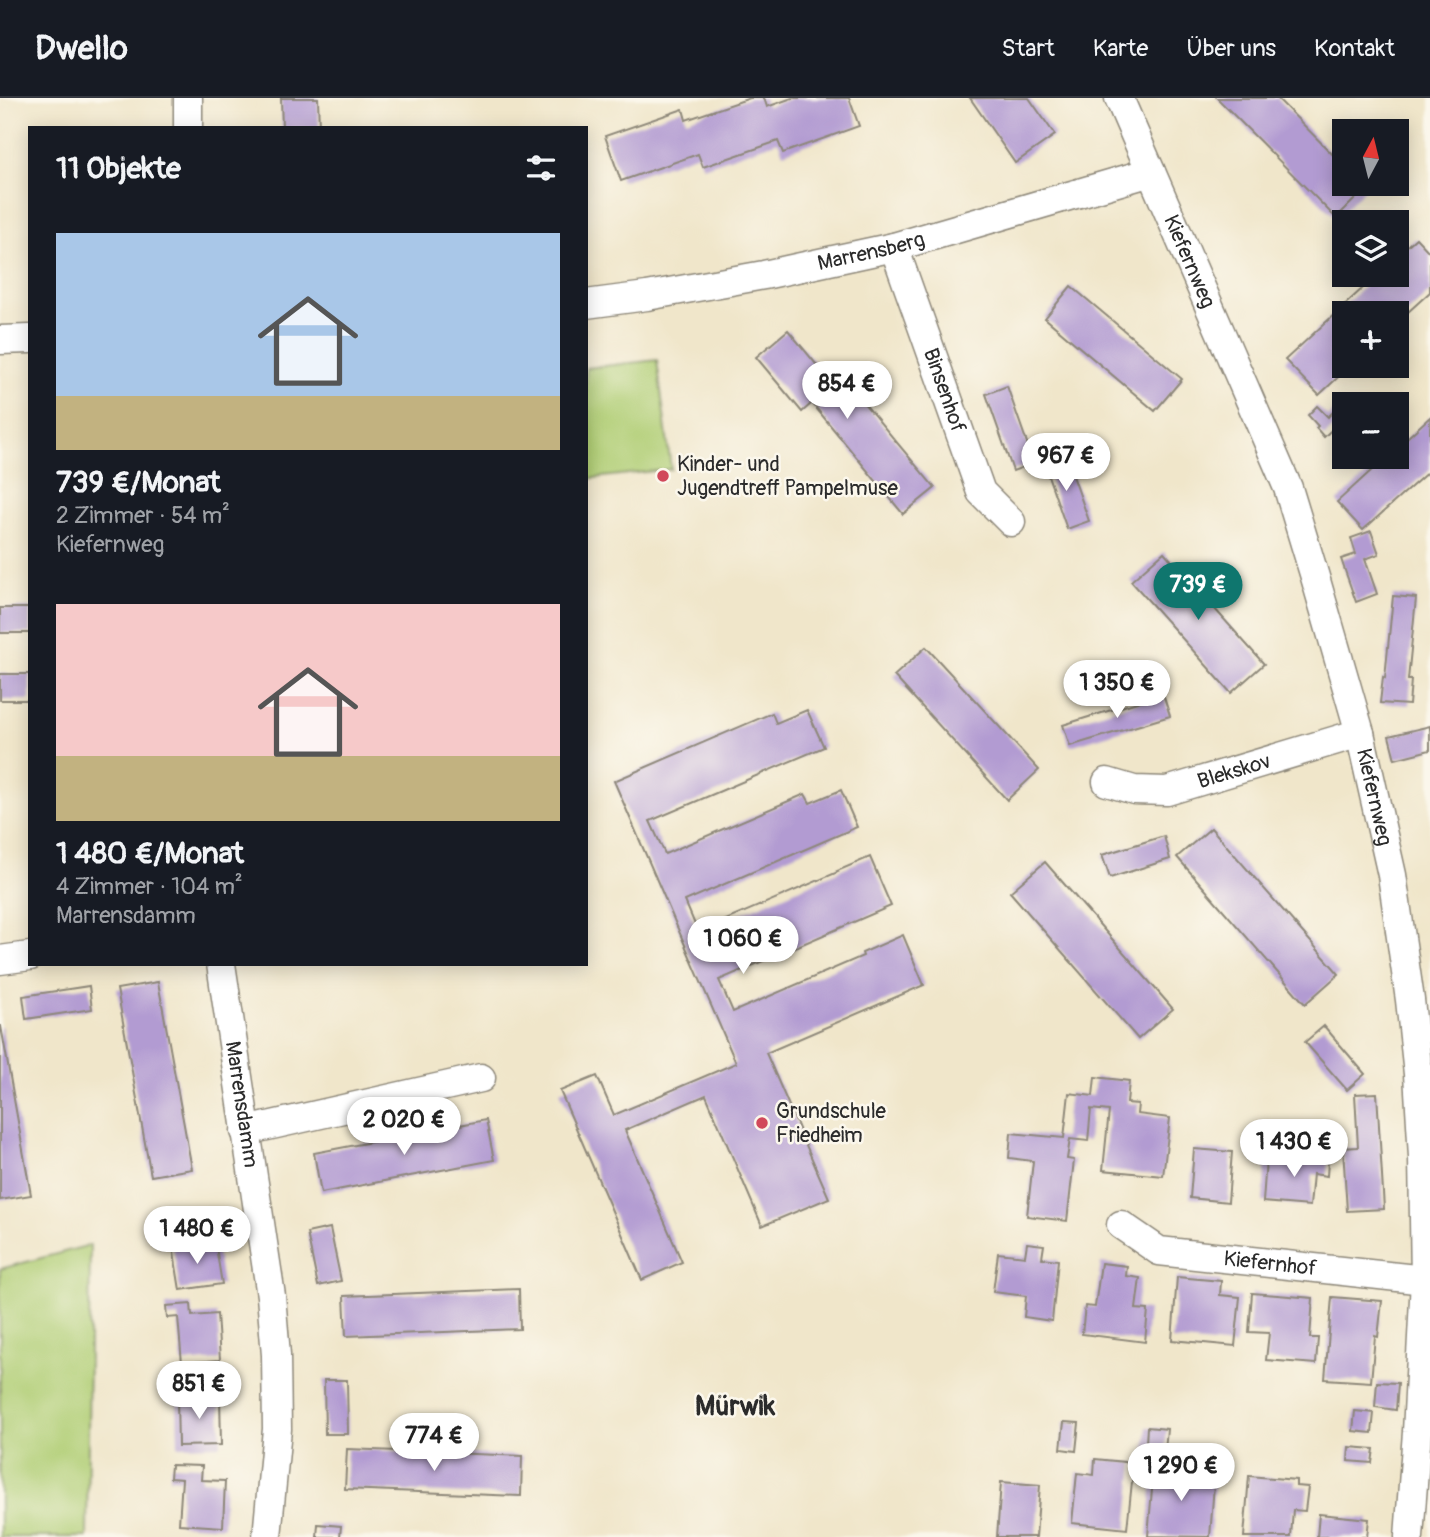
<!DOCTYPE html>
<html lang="de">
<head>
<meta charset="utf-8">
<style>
  :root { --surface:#171b24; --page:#20242c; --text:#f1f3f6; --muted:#9ea1a6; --line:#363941; --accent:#0f766e }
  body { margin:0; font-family:Pangolin,sans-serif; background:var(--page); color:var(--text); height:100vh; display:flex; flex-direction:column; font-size:26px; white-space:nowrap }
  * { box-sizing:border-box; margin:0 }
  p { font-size:23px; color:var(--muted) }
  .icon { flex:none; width:38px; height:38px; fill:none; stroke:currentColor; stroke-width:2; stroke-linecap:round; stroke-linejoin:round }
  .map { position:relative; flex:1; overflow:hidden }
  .side { position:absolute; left:28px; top:28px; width:560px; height:840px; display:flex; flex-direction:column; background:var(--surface); border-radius:0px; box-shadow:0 4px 18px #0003 }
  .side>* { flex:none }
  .needle { width:46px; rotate:7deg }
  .controls { position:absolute; left:1332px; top:21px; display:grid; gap:14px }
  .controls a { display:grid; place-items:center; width:77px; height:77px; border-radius:0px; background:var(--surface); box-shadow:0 4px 18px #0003; font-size:35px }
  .price { position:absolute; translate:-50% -60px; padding:0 16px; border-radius:24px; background:#fff; color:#222; font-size:23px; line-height:46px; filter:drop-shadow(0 2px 4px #0008) }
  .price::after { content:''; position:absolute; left:50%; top:42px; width:21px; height:16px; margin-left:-10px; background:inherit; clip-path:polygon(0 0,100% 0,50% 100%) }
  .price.on { background:var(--accent); color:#fff }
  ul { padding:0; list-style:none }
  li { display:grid; align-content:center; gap:14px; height:371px; padding:0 28px }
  li span { display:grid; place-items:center; height:217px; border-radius:0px; color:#555 }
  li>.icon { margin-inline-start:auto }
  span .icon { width:126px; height:126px; fill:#fffc; stroke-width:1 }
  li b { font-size:30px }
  h2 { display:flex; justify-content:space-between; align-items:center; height:84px; padding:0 28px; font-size:30px }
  header { display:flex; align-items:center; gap:42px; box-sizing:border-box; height:98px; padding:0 35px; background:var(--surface); border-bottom:2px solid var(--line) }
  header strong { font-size:33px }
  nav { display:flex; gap:38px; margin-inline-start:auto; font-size:24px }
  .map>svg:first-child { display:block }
</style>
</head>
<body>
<header>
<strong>Dwello</strong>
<nav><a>Start</a><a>Karte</a><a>Über uns</a><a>Kontakt</a></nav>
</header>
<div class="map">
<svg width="1430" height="1439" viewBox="0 0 1430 1439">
  <rect width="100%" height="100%" fill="#fbf7ec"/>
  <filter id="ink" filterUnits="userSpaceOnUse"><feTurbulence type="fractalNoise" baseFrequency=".0143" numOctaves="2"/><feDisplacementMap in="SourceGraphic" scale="14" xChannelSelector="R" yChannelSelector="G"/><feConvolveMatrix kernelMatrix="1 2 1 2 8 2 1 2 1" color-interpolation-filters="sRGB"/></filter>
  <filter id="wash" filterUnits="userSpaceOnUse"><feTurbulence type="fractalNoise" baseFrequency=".00686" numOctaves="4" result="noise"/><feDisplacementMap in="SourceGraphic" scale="28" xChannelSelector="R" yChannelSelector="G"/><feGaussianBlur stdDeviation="1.57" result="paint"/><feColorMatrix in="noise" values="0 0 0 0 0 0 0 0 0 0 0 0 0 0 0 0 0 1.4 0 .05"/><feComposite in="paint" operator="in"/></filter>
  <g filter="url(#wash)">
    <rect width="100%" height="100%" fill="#f0e6ca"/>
    <!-- green -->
    <g fill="#b0ce75" stroke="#6e7c50" stroke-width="2">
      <polygon points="657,262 671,371 586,381 586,270"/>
      <polygon points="90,1147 87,1439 0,1439 0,1171"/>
    </g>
    <g id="blocks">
      <!-- building -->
      <g fill="#b29bd2">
        <polygon points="281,0 318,0 319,30 282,30"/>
        <polygon points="750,0 764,0 767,9 792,0 849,0 859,28 783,55 778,43 703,69 698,56 621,83 605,38 683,11 686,22"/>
        <polygon points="970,0 1029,0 1055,37 1015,65"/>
        <polygon points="1217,0 1277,0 1344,68 1344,86 1362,86 1366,90 1336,120"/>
        <polygon points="1416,140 1430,155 1430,194 1396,225 1396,215 1344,215 1344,268 1350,268 1319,297 1285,262 1377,177 1396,177 1396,158"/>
        <polygon points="1071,188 1182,281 1155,313 1045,220"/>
        <polygon points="788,232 834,288 843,280 935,390 903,416 812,305 802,314 756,259"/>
        <polygon points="1007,288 1034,365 1013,373 986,296"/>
        <polygon points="1317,308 1328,319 1334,313 1342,322 1324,339 1316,330 1318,328 1308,317"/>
        <polygon points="1430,319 1430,372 1363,432 1337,404 1386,359 1396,359 1396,350"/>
        <polygon points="1066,358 1089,423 1067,431 1044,366"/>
        <polygon points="1371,433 1379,456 1365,461 1377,496 1356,504 1341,461 1356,456 1351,440"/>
        <polygon points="1164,454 1264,566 1231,595 1131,483"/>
        <polygon points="1393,498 1416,500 1408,582 1411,582 1409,607 1380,605 1383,579 1385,580"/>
        <rect x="0" y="510" width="30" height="25"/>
        <polygon points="926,549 1039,672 1007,702 894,578"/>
        <rect x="0" y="576" width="30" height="26"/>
        <polygon points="1163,596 1170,618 1070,648 1063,627"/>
        <polygon points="807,612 824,649 650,723 665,756 805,696 810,705 841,692 857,729 685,803 698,834 838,774 837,773 870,759 891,808 719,882 733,914 863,858 862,855 903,837 924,887 766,955 829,1100 762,1128 706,997 625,1032 682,1164 642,1182 560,993 597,978 614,1017 736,965 614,683 772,615 776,625"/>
        <polygon points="1430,628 1430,652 1395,661 1389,638"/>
        <polygon points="1211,730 1339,876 1305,906 1177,759"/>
        <polygon points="1164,738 1170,761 1110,780 1102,757"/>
        <polygon points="1045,764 1173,911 1138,941 1010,794"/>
        <polygon points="158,884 192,1071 151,1078 117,891"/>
        <polygon points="89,888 92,911 26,921 23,898"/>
        <polygon points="0,928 1,928 31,1097 0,1102"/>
        <polygon points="1324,928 1365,976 1347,992 1305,944"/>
        <polygon points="1095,979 1129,983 1127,1005 1138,1006 1137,1016 1170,1020 1163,1078 1103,1072 1109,1013 1091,1011 1088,1043 1070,1041 1067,1061 1074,1062 1067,1123 1027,1118 1033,1063 1009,1060 1011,1035 1064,1040 1069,995 1093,998"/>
        <polygon points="1377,995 1384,1111 1347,1113 1343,1050 1358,1049 1355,996"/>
        <polygon points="486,1022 494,1062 321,1095 314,1055"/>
        <polygon points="1315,1049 1329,1050 1327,1078 1313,1076 1310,1108 1263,1104 1266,1062 1314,1066"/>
        <polygon points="1194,1051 1232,1054 1228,1104 1190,1100"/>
        <polygon points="189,1123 191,1138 168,1141 166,1129"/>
        <polygon points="330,1130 341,1183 318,1188 307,1135"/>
        <polygon points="215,1143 222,1186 180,1192 173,1149"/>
        <polygon points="1027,1145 1044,1147 1042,1160 1058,1162 1052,1223 1024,1219 1026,1198 993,1194 998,1155 1025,1158"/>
        <polygon points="1101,1165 1127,1168 1126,1178 1140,1180 1136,1211 1148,1212 1145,1244 1082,1236 1085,1208 1095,1209"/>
        <polygon points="1177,1179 1221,1183 1220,1197 1240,1199 1235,1248 1172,1242"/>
        <polygon points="519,1191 520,1231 346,1238 344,1198"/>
        <polygon points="1252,1195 1313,1200 1310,1240 1318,1240 1316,1266 1266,1262 1269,1235 1249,1234"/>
        <polygon points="1332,1199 1382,1203 1378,1239 1375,1238 1371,1284 1325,1281"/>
        <polygon points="191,1206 192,1218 217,1216 220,1262 182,1265 178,1219 167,1220 166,1208"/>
        <polygon points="324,1282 347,1282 348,1336 325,1336"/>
        <polygon points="1377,1284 1398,1285 1396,1312 1375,1309"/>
        <polygon points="220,1297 221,1347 178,1348 177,1299"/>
        <polygon points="1355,1313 1374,1315 1372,1335 1353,1333"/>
        <polygon points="1064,1324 1079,1325 1076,1353 1061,1351"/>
        <polygon points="1147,1329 1167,1331 1164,1363 1145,1362"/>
        <polygon points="1349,1349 1374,1351 1372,1365 1348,1363"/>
        <polygon points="347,1351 522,1358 521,1398 345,1391"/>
        <polygon points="1095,1361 1134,1365 1127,1431 1072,1425 1077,1375 1094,1377"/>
        <polygon points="171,1367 202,1368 201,1382 225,1383 223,1429 179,1426 182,1381 170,1380"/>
        <polygon points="1154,1368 1215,1373 1210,1439 1148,1438"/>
        <polygon points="1249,1378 1296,1382 1296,1388 1308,1389 1305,1413 1293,1412 1291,1439 1244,1439"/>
        <polygon points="1001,1384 1040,1387 1036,1439 997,1439"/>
        <polygon points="1319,1416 1369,1421 1367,1439 1317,1439"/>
        <polygon points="318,1426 341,1428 340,1439 317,1439"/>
      </g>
    </g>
  </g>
  <g filter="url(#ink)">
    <use href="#blocks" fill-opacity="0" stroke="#8e887a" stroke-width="2"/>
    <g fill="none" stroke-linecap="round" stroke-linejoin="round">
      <!-- minor casing -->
      <g stroke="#8e887a" stroke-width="31">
        <g id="minor">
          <polyline points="188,0 188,30"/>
          <path id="s1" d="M1119,0L1288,390L1315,479L1360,635L1392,777L1410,902L1418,976L1423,1059L1425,1182L1417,1334L1409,1439"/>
          <path id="s2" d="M894,149L981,394L1011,424"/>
          <path id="s3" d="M586,206L647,198L764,177L894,149L1151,74"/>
          <polyline points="0,242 30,241"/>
          <path id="s4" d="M1107,684L1134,692L1167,693L1360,635"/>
          <polyline points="0,862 30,858"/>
          <path id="s5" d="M221,866L271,1198L276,1257L277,1331L267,1439"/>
          <polyline points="245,1033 481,980"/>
          <path id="s6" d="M1121,1127L1159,1153L1425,1182"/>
        </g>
      </g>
      <!-- minor -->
      <use href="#minor" stroke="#fff" stroke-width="28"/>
    </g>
  </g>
  <!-- markers -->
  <g fill="#d1495b" stroke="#fbf7ec" stroke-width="2.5">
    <circle cx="663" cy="378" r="7"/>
    <circle cx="762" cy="1025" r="7"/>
  </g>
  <g text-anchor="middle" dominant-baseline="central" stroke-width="5" stroke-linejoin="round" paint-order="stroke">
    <!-- street labels -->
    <g font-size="21" fill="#2b2b2b" stroke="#fbf7ec">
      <text stroke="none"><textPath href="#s3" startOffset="290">Marrensberg</textPath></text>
      <text stroke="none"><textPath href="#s1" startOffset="178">Kiefernweg</textPath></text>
      <text stroke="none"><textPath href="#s2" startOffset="152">Binsenhof</textPath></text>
      <text stroke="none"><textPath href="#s4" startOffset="131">Blekskov</textPath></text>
      <text stroke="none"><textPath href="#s1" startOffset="746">Kiefernweg</textPath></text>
      <text stroke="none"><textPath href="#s5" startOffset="142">Marrensdamm</textPath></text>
      <text stroke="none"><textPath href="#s6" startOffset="158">Kiefernhof</textPath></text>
    </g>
    <!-- poi labels -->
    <g font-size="21" fill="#2b2b2b" stroke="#fbf7ec" text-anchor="start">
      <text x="677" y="366">Kinder- und<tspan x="677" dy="24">Jugendtreff Pampelmuse</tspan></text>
      <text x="776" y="1013">Grundschule<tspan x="776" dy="24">Friedheim</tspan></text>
    </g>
    <!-- district labels -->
    <g font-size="28" font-weight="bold" fill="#2b2b2b" stroke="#fbf7ec">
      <text x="735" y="1308">Mürwik</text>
    </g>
  </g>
</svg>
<div class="controls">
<a><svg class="needle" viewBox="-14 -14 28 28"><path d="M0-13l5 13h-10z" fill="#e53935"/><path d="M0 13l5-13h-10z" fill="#9ea1a6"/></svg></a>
<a><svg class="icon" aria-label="layers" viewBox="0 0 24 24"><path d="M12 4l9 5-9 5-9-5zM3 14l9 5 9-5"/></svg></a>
<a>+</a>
<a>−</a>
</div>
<b class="price" style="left:847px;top:323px">854 €</b>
<b class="price" style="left:1066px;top:395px">967 €</b>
<b class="price on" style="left:1198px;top:524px">739 €</b>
<b class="price" style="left:1117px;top:622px">1 350 €</b>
<b class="price" style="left:743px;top:878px">1 060 €</b>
<b class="price" style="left:404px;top:1059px">2 020 €</b>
<b class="price" style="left:1294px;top:1081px">1 430 €</b>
<b class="price" style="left:197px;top:1168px">1 480 €</b>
<b class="price" style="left:199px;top:1323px">851 €</b>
<b class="price" style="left:434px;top:1375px">774 €</b>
<b class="price" style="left:1181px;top:1405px">1 290 €</b>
<section class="side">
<h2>11 Objekte<svg class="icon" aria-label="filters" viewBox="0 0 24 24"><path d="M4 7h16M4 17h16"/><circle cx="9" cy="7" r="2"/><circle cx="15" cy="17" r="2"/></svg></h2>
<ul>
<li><span style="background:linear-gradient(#a9c7e8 75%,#c2b280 0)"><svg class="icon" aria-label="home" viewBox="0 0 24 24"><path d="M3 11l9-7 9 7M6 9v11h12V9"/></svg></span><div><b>739 €/Monat</b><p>2 Zimmer · 54 m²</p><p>Kiefernweg</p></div></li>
<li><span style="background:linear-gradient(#f6c9c9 70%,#c2b280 0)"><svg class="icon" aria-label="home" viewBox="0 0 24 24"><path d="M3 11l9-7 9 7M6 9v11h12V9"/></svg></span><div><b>1 480 €/Monat</b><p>4 Zimmer · 104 m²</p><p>Marrensdamm</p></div></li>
</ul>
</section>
</div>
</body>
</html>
